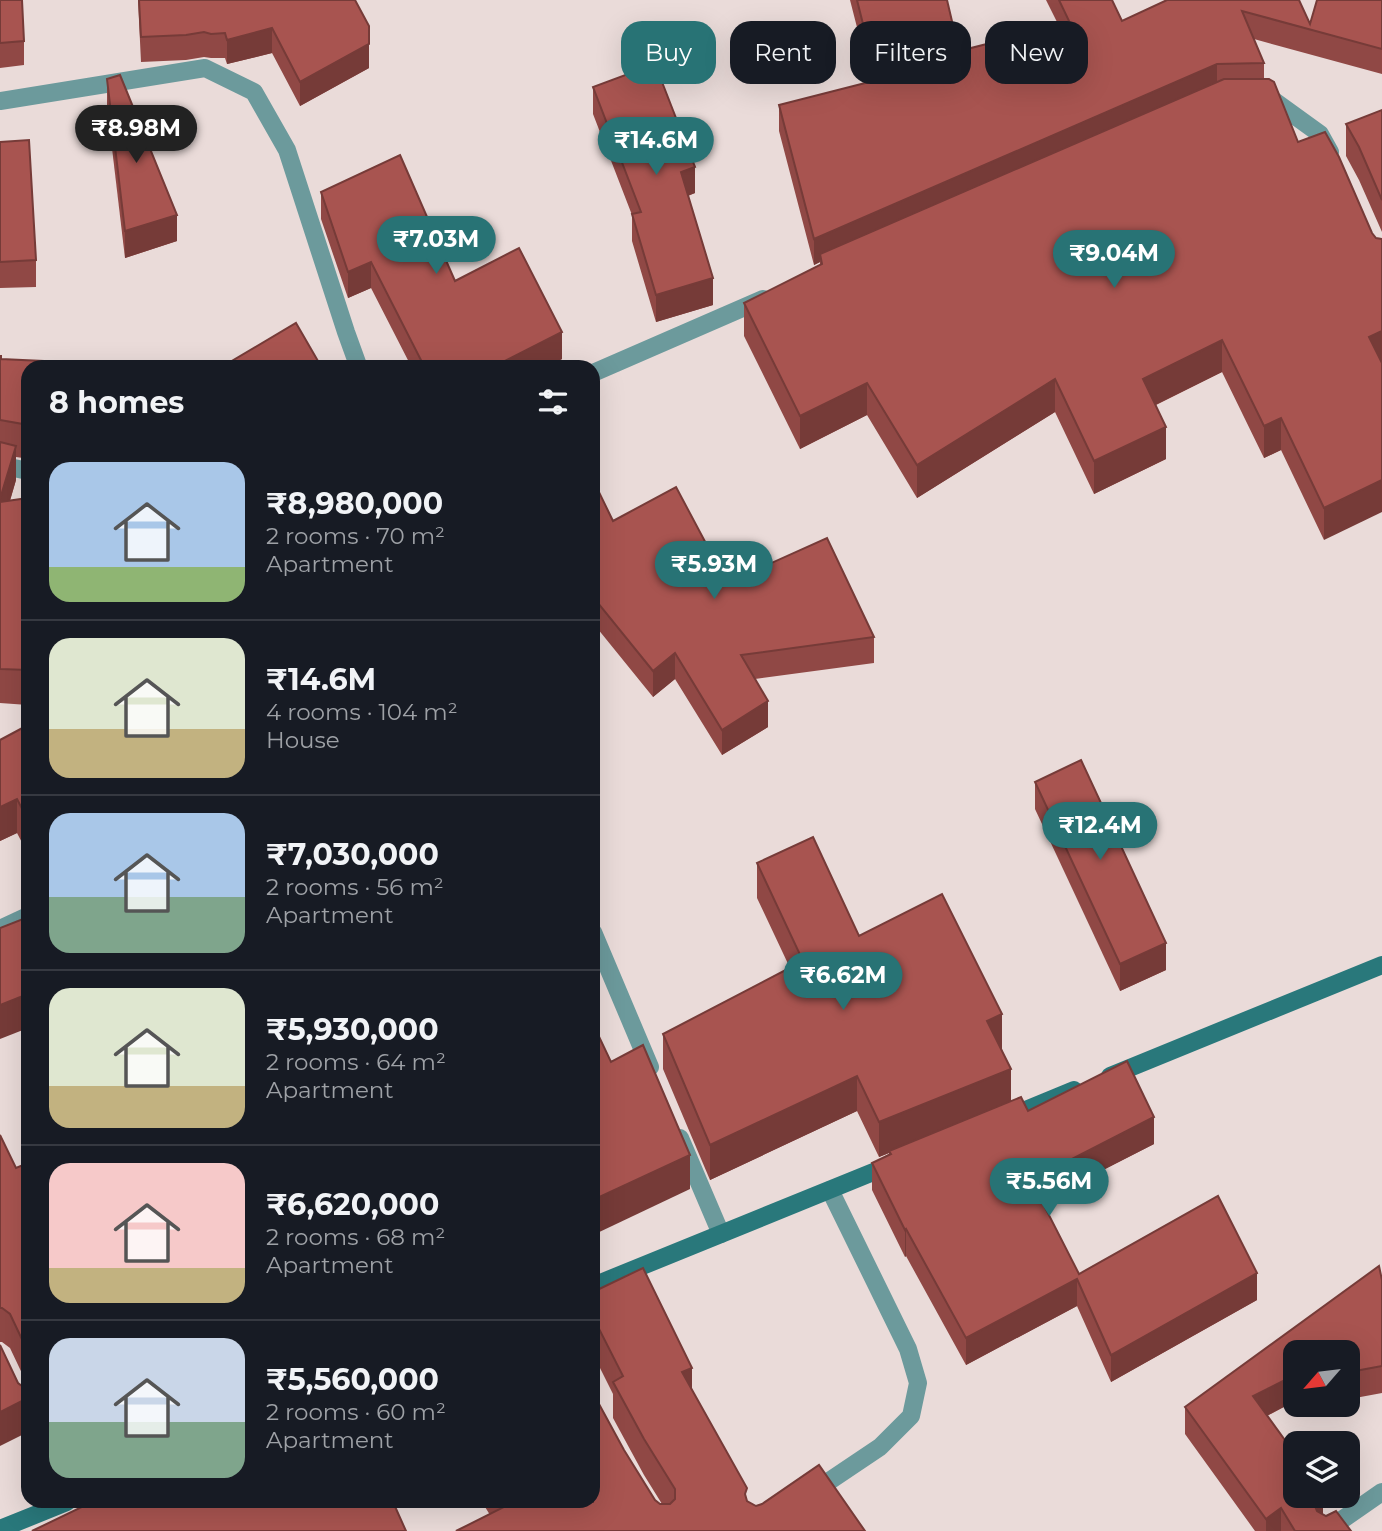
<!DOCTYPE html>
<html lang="en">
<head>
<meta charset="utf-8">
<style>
  :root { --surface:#171b24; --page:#242831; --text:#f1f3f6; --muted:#9ea1a6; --line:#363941; --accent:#287375 }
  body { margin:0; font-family:Montserrat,sans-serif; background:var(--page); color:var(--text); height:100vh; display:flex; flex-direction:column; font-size:26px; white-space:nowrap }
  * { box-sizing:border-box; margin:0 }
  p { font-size:23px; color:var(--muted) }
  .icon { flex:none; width:38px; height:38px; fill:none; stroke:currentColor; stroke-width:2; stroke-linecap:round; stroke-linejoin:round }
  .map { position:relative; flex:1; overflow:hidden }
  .panel { position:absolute; left:21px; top:360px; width:579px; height:1148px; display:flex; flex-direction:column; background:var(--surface); border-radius:21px; box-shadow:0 7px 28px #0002 }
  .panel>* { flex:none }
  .banner { position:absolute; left:621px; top:21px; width:654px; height:63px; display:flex; gap:14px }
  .needle { width:46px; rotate:242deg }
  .fabs { position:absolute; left:1283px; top:1340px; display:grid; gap:14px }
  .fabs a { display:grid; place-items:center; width:77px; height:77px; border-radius:14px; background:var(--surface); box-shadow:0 7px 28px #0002; font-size:35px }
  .price { position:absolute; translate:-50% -60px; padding:0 16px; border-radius:24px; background:var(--accent); color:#fff; font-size:23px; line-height:46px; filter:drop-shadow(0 2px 4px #0008) }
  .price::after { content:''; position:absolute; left:50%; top:42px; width:21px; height:16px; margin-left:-10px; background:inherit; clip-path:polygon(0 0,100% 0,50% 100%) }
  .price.on { background:#222; color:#fff }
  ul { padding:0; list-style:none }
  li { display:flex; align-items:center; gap:21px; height:175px; padding:0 28px }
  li+li { border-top:2px solid var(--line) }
  li span { display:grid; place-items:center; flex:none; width:196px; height:140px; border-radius:21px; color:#555 }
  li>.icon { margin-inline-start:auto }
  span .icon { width:84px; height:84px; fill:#fffc; stroke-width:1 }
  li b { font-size:30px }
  h2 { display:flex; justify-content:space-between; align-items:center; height:84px; padding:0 28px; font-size:30px }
  .pill { padding:0 24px; border-radius:21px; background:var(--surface); box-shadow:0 7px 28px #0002; font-size:24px; line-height:63px }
  .pill.on { background:var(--accent); color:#fff }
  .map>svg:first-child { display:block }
</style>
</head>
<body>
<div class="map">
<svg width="1382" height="1531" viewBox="0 0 1382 1531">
  <rect width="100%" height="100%" fill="#eadbd9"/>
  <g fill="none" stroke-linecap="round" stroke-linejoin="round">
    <!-- street -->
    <g stroke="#6c9a9c" stroke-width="18">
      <polyline points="1264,100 1273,100 1320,134 1330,152"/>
      <polyline points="0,101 205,68 254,92 287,150 346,332 359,368"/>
      <polyline points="593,373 763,299"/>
      <polyline points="0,465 28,471"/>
      <polyline points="0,929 28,916"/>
      <polyline points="593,932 650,1067"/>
      <polyline points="680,1138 721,1234"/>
      <polyline points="810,1494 880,1447 911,1416 918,1383 908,1349 830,1190"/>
      <polyline points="1326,1531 1382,1492"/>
    </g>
    <!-- secondary -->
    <g stroke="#29787b" stroke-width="18">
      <polyline points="1110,1076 1382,965"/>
      <polyline points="1006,1118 1074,1090"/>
      <polyline points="593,1286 893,1164"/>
      <polyline points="0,1529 67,1502"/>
    </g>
  </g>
  <!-- wall -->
  <g fill="#904845">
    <polygon points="0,0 24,41 24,65 0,68"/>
    <polygon points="138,0 355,0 369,68 300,106 272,53 227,64 225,58 211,58 204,57 186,60 141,62"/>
    <polygon points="850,0 947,0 959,51 1059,26 1046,0 1112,0 1122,21 1299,0 1310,24 1382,0 1382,74 1254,39 1264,63 1264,79 1298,142 1325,132 1324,540 1281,450 1264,458 1222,372 1156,405 1166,459 1094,494 1055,412 917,498 867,415 800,449 744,336 744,303 820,265 820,262 814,265 779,131 779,105 871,82"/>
    <polygon points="107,79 177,241 125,258 107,106"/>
    <polygon points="593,87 695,193 688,196 713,305 656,322 632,241 632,215 593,114"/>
    <polygon points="1382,110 1382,232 1359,180 1346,156 1346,124"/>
    <polygon points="0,142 36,260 36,287 0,288"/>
    <polygon points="321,192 455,281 562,359 544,368 412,368 371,288 348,298 321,219"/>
    <polygon points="0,356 1,359 43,368 28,368 28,443 23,458 16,457 16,480 10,501 28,498 28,705 0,703"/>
    <polygon points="593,490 613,521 727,583 874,637 874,663 755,679 768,727 722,755 675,679 653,697 593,623"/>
    <polygon points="28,725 28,854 17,833 0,841 0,740"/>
    <polygon points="1035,782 1166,970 1120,991 1035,809"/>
    <polygon points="757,863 859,936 1002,1049 1011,1101 1028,1111 1154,1144 1042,1201 1079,1274 1257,1300 1111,1382 1077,1306 966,1365 906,1256 905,1257 872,1190 872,1163 889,1154 889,1153 879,1157 857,1111 710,1180 663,1069 663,1034 790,968 757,898"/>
    <polygon points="0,1135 16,1168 28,1163 28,1386 10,1348 2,1342 0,1342"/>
    <polygon points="1382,1280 1382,1393 1355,1398 1350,1373 1348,1374 1348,1353 1295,1401 1267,1416 1323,1496 1323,1514 1351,1531 1255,1531 1185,1434 1185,1407"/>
    <polygon points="593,1292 692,1389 747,1501 756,1506 490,1515 482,1502 593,1502 624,1450 655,1500 660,1504 662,1504 644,1475 613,1418 613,1394 593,1354"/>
  </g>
  <!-- shaded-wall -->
  <g fill="#763b38">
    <polygon points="272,28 272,53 227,64 227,40"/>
    <polygon points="369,44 369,68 300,106 300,82"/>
    <polygon points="1217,64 1217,90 820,254 820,262 814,265 814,239"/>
    <polygon points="695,167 695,193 681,198 681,172"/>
    <polygon points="177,215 177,241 125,258 125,231"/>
    <polygon points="371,262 371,288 348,298 348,272"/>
    <polygon points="713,278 713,305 656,322 656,295"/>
    <polygon points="1382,331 1382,364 1369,337"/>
    <polygon points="562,332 562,359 544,368 491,368"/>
    <polygon points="1222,340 1222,372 1143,411 1143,379"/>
    <polygon points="1055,379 1055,412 917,498 917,465"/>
    <polygon points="867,383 867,415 800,449 800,416"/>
    <polygon points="28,409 28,443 23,458 23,424"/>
    <polygon points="1281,418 1281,450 1264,458 1264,426"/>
    <polygon points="1166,427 1166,459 1094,494 1094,461"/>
    <polygon points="16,446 16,480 0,533 0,499"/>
    <polygon points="1382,480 1382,512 1324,540 1324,508"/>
    <polygon points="675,653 675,679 653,697 653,671"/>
    <polygon points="768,701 768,727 722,755 722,730"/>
    <polygon points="17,799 17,833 0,841 0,807"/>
    <polygon points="1166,943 1166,970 1120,991 1120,964"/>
    <polygon points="28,994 28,1028 0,1039 0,1005"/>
    <polygon points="1002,1014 1002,1049 987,1056 987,1021"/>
    <polygon points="1011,1069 1011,1104 889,1151 889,1153 879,1157 879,1122"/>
    <polygon points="857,1076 857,1111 710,1180 710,1145"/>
    <polygon points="1154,1117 1154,1144 1031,1207 1031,1180"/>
    <polygon points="690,1155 690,1189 593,1235 593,1200"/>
    <polygon points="906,1229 906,1256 905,1257 905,1230"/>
    <polygon points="1257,1273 1257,1300 1111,1382 1111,1355"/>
    <polygon points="1077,1279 1077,1306 966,1365 966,1338"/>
    <polygon points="1350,1346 1350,1373 1348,1374 1348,1353 1338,1353"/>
    <polygon points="692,1368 692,1404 682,1372"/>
    <polygon points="1295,1375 1295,1401 1253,1423 1253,1396"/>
    <polygon points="28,1398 28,1432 0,1446 0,1412"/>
    <polygon points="1319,1496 1323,1496 1323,1519 1315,1527 1315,1500"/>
    <polygon points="1281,1508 1281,1531 1266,1531 1266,1519"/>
  </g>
  <!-- building -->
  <g fill="#a85450" stroke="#763b38" stroke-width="2">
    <polygon points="0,0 22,0 24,41 0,43"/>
    <polygon points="139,0 355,0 369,26 369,44 300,82 272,28 227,40 225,33 211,34 204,32 186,35 141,37"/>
    <polygon points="857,0 947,0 959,51 1070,23 1059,0 1112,0 1122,21 1167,0 1299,0 1310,24 1317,0 1382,0 1382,49 1242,11 1264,63 1217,64 814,239 779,105 877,80"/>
    <polygon points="655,64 695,167 681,172 713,278 656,295 632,214 641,212 593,87"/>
    <polygon points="120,75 177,215 125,231 107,79"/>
    <polygon points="1224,79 1269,79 1274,82 1298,142 1325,132 1339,157 1372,233 1376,238 1382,239 1382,331 1369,337 1382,363 1382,480 1324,508 1281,418 1264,426 1222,340 1143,379 1166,427 1094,461 1055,379 917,465 867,383 800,416 744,303 822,264 820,254"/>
    <polygon points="1382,110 1382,200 1359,147 1346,124"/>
    <polygon points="29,140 36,260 0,262 0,142"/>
    <polygon points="400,155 455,281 519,248 562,332 491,368 425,368 371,262 348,272 321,192"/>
    <polygon points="296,323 322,368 220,368"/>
    <polygon points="0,356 1,356 1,359 43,361 41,368 28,368 28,409 23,424 0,420"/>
    <polygon points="0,442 16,446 0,499"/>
    <polygon points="676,487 727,583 827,538 874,637 741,655 768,701 722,730 675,653 653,671 593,597 593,490 597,488 613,521"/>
    <polygon points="28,498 28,670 0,669 0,502"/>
    <polygon points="28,725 28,820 17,799 0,807 0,740"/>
    <polygon points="1081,760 1166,943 1120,964 1035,782"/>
    <polygon points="813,837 859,936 942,894 1002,1014 987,1021 1011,1069 879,1122 857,1076 710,1145 663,1034 803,961 757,863"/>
    <polygon points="23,919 28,932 28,994 0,1005 0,928"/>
    <polygon points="593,1024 611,1062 643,1045 690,1155 593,1200"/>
    <polygon points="1127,1061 1154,1117 1031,1180 1079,1274 1218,1196 1257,1273 1111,1355 1077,1279 966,1338 906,1229 905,1230 872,1163 891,1154 889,1151 1021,1097 1028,1111"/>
    <polygon points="0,1135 16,1168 28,1163 28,1352 10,1314 2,1308 0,1308"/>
    <polygon points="1379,1266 1382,1280 1382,1366 1355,1371 1350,1346 1338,1353 1295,1353 1295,1375 1253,1396 1295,1454 1295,1496 1319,1496 1315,1500 1315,1506 1317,1511 1326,1516 1336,1511 1351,1531 1295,1531 1281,1508 1266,1519 1185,1407"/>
    <polygon points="643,1268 692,1368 682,1372 747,1488 745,1494 747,1501 756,1506 762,1504 819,1465 865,1531 456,1531 506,1506 503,1502 593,1502 593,1393 624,1450 655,1500 660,1504 670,1504 675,1499 675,1489 644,1439 613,1382 623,1376 593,1317 593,1292"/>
    <polygon points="0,1345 18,1383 26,1389 28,1389 28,1398 0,1412"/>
    <polygon points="92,1502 393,1502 406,1531 32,1531"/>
  </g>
</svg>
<div class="fabs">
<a><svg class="needle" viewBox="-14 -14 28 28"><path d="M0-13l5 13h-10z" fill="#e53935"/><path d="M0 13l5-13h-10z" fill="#9ea1a6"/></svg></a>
<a><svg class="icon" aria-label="layers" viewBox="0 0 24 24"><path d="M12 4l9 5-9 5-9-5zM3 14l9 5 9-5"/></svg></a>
</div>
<b class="price on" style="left:136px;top:165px">₹8.98M</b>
<b class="price" style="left:656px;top:177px">₹14.6M</b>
<b class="price" style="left:436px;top:276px">₹7.03M</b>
<b class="price" style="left:1114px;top:290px">₹9.04M</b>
<b class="price" style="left:714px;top:601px">₹5.93M</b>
<b class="price" style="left:1100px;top:862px">₹12.4M</b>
<b class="price" style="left:843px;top:1012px">₹6.62M</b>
<b class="price" style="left:1049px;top:1218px">₹5.56M</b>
<div class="banner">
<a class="pill on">Buy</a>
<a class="pill">Rent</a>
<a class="pill">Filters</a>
<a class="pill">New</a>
</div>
<section class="panel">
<h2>8 homes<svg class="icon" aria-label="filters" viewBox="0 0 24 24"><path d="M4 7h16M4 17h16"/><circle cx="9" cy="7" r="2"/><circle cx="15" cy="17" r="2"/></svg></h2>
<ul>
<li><span style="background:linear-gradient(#a9c7e8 75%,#8fb573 0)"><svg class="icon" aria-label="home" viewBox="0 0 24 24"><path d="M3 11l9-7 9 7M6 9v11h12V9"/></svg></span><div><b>₹8,980,000</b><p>2 rooms · 70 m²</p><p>Apartment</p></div></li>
<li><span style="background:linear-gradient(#dfe7d0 65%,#c2b280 0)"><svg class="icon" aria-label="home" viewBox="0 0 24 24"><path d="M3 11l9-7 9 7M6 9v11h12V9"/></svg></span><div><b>₹14.6M</b><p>4 rooms · 104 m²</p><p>House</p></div></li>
<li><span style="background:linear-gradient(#a9c7e8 60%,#7fa58c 0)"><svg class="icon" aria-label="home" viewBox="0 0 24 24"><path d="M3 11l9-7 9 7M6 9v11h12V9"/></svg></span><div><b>₹7,030,000</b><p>2 rooms · 56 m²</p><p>Apartment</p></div></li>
<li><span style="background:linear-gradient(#dfe7d0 70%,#c2b280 0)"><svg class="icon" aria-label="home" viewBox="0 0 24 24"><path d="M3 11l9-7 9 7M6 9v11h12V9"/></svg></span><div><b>₹5,930,000</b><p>2 rooms · 64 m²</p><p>Apartment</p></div></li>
<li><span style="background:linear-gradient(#f6c9c9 75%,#c2b280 0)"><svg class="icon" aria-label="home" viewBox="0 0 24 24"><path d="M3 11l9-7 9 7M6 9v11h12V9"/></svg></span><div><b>₹6,620,000</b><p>2 rooms · 68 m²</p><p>Apartment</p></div></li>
<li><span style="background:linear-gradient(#c9d6e8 60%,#7fa58c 0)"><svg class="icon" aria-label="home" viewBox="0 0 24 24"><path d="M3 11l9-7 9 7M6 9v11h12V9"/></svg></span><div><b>₹5,560,000</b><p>2 rooms · 60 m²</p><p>Apartment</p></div></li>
</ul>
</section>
</div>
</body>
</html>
